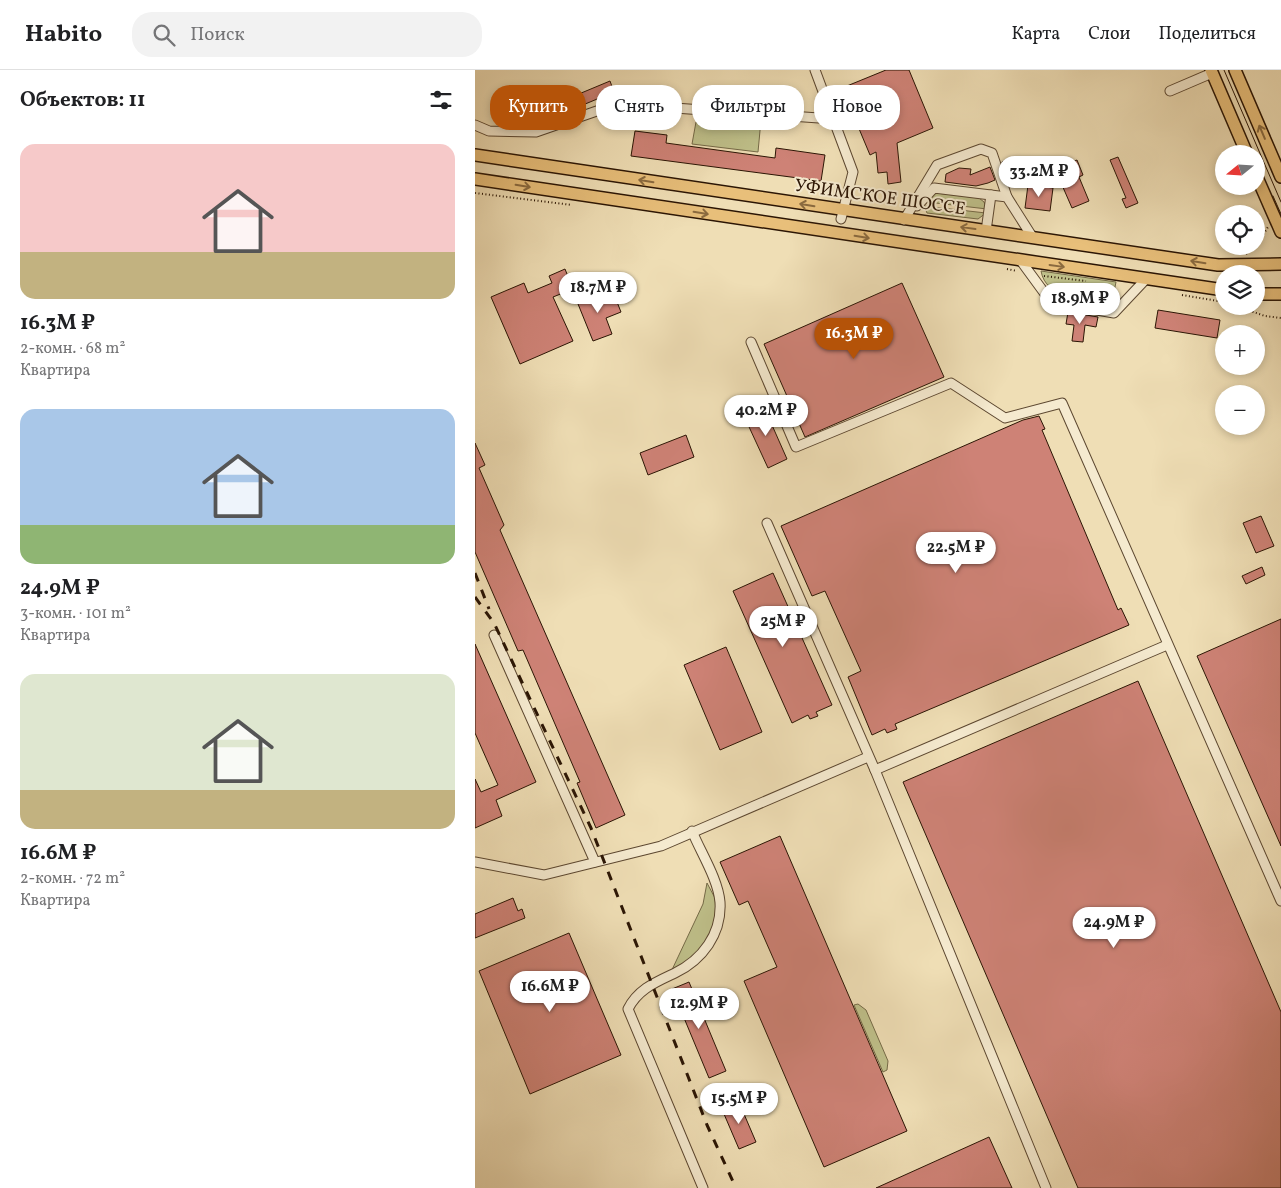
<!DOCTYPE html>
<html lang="ru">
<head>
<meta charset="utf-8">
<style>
  :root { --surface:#fff; --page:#f2f2f2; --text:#202124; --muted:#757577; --line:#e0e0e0; --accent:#b45309 }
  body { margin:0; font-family:Vollkorn,serif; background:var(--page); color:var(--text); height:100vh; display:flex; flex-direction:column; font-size:19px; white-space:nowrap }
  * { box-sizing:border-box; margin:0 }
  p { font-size:16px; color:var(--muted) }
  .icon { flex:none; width:28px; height:28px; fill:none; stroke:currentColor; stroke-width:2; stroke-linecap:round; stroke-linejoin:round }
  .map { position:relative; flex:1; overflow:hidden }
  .side { display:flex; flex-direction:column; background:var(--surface); width:475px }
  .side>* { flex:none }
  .banner { position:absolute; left:15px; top:15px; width:475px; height:45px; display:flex; gap:10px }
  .needle { width:32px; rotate:252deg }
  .fabs { position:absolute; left:740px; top:75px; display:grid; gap:10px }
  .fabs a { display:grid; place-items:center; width:50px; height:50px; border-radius:50%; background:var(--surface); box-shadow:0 2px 8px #0003; font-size:25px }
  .price { position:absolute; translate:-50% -42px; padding:0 11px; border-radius:18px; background:#fff; color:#222; font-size:16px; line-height:32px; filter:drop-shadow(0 1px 2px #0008) }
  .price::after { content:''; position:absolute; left:50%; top:30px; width:15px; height:11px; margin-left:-8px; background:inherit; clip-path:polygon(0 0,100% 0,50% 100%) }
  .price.active { background:var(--accent); color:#fff }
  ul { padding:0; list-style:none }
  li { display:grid; align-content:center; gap:10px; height:265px; padding:0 20px }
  li span { display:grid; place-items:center; height:155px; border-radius:15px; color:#555 }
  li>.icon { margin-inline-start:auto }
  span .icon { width:90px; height:90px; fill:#fffc; stroke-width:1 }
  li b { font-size:21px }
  h2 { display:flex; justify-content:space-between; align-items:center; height:60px; padding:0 20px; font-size:21px }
  .pill { padding:0 18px; border-radius:20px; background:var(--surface); box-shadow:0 2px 8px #0003; font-size:18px; line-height:45px }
  .pill.active { background:var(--accent); color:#fff }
  header { display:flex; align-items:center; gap:30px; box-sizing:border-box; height:70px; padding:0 25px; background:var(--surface); border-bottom:1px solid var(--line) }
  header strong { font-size:24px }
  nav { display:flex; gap:28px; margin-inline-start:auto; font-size:18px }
  .search { width:350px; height:45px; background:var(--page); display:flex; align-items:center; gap:12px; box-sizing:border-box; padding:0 18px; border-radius:20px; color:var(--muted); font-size:19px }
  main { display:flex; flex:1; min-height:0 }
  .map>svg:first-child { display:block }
</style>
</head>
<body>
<header>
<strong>Habito</strong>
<div class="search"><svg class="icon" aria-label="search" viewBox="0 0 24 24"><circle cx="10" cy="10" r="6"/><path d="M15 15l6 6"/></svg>Поиск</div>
<nav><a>Карта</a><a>Слои</a><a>Поделиться</a></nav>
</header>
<main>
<section class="side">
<h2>Объектов: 11<svg class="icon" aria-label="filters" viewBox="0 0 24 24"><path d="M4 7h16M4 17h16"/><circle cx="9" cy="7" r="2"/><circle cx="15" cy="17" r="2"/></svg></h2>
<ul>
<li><span style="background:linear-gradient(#f6c9c9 70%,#c2b280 0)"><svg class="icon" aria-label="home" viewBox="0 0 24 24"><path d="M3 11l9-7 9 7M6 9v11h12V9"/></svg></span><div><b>16.3M ₽</b><p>2-комн. · 68 m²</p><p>Квартира</p></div></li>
<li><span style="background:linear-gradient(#a9c7e8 75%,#8fb573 0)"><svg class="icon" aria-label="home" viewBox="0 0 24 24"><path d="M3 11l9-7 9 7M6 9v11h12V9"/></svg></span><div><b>24.9M ₽</b><p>3-комн. · 101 m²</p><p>Квартира</p></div></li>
<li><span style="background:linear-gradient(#dfe7d0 75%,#c2b280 0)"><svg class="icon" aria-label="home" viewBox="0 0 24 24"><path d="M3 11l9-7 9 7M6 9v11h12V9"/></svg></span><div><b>16.6M ₽</b><p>2-комн. · 72 m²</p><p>Квартира</p></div></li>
</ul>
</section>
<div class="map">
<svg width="806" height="1118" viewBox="0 0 806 1118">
  <rect width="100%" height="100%" fill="#efdeb5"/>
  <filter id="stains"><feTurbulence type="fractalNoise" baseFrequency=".004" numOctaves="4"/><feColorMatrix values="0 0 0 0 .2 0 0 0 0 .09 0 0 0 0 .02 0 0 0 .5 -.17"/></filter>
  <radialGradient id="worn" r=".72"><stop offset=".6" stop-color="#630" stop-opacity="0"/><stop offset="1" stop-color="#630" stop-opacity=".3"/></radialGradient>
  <!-- green -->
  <g fill="#bfc08a" stroke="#756a47">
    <polygon points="235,46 286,50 283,82 217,74 221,52"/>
    <polygon points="461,123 504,128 509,132 512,139 452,132"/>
    <polygon points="449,136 511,143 503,149 452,143"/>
    <path d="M566,201L641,212L639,222L629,229C606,227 571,229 566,201Z"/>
    <polygon points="232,813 240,828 241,843 233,875 195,904 228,834"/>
    <polygon points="383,934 391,940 413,991 412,1000 408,1002 379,935"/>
  </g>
  <!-- building -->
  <g fill="#ce8276" stroke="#2b1504">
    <polygon points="411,0 434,0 458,58 422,73 426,112 413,114 412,102 403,103 401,82 395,85 367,18"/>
    <polygon points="135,11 139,22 79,47 75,36"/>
    <polygon points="160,61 192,65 191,73 300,88 301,78 350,85 346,111 156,86"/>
    <polygon points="540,87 545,100 531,106 527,92"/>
    <polygon points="643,87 663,133 651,138 647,129 651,128 635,90"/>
    <polygon points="602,90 608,105 604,107 614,131 597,138 580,99"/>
    <polygon points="515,97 520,110 513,113 501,116 470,112 471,104 484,98 496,99 495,105"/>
    <polygon points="553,115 578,118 575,141 550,138"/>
    <polygon points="90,199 98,219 78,227 98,271 45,294 16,227 49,213 53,223 77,213 74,206"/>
    <polygon points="427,213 469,307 330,367 289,274"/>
    <polygon points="120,221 125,233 140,227 146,242 131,248 137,264 118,271 101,229"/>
    <polygon points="683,240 745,250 742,268 680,258"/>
    <polygon points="593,242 623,247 621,257 610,255 608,272 597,271 599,255 591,254"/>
    <polygon points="289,337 312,389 293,398 269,346"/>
    <polygon points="564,346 570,359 567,360 643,540 646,538 654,555 420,654 422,659 412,663 410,659 397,665 373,607 386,601 350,521 337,526 306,456 548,350"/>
    <polygon points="211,365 219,387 173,405 165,383"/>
    <polygon points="0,373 10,395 4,398 29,455 25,460 150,745 121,758 102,713 105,712 48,580 43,581 0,482"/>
    <polygon points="786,446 799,476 781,483 768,453"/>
    <polygon points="787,497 790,505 771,514 767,506"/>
    <polygon points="298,503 357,635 341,642 343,646 335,649 333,645 317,653 258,521"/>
    <polygon points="806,549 806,776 722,586"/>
    <polygon points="0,574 61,712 21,730 27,746 0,758 0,709 6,722 23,715 0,663"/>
    <polygon points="251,577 287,662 245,680 209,595"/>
    <polygon points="663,611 806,942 806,1118 603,1118 428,712"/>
    <polygon points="305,766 432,1061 349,1097 269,911 302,897 273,831 264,835 245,792"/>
    <polygon points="38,828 43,841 47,839 50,848 0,868 0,844"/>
    <polygon points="94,863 146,985 55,1024 4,901"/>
    <polygon points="214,912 251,1001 234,1008 197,919"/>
    <polygon points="263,1030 281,1072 264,1079 246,1037"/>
    <polygon points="514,1067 537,1118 401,1118"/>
  </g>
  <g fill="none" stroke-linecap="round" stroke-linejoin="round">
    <!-- minor casing -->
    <g stroke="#5c4730" stroke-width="11">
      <g id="minor">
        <polyline points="340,0 378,102 366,149"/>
        <polyline points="695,21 737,3"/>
        <polyline points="0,55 14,61 61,62 142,34 358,49"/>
        <polyline points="442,136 459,118 532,127 558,168"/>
        <polyline points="429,150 462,95 506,79 517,83 532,127"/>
        <polyline points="511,161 516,125"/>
        <polyline points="546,191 576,232 639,243 671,209"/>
        <polyline points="276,272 321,377 476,313 530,348 587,333 806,831"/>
        <polyline points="292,453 400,700 571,1118"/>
        <polyline points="19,565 120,792"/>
        <polyline points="400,700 692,575"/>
        <path d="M217,761C226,783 243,809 245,832C247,864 227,890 200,903C181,912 163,919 153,939L228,1118"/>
        <polyline points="0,792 69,805 186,776 393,687"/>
      </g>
    </g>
    <!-- major casing -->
    <g stroke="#2b1504" stroke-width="14">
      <g id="major">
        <polyline points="736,0 772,84"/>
        <polyline points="760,0 806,107"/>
        <polyline points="0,85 743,195 806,194"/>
        <polyline points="781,105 806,162"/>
        <polyline points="0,109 749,220"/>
        <polyline points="781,224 806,224"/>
      </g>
    </g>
    <!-- path -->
    <g stroke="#2b1504" stroke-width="2" stroke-dasharray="1 2.5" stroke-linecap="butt">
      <polyline points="0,123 97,135"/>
      <polyline points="781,176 793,157"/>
      <polyline points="771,184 781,176"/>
      <polyline points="532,199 542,201"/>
      <polyline points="569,206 611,211"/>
      <polyline points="707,225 749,232"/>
      <polyline points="761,236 790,246 806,248"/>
    </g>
    <!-- minor -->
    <use href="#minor" stroke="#f5eacf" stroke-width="9"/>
    <!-- major -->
    <use href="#major" stroke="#e8bf7a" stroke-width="11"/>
    <!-- tram -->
    <g stroke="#2b1504" stroke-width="1">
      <polyline points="749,0 806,132"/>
      <polyline points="798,126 806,144"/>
    </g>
    <!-- rail -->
    <g stroke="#2b1504" stroke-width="3" stroke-dasharray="9 9" stroke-linecap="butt">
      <polyline points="0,503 14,539"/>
      <polyline points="0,527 19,553 116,758 232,1055 261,1118"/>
    </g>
  </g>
  <!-- one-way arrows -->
  <defs><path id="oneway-shaft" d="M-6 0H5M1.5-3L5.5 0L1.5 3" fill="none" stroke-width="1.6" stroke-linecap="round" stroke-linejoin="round" transform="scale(1.25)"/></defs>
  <g stroke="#8a6a3f">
    <use href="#oneway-shaft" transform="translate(787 62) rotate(-113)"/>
    <use href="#oneway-shaft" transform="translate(171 111) rotate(-171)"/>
    <use href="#oneway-shaft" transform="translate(48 116) rotate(9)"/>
    <use href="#oneway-shaft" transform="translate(332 135) rotate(-171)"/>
    <use href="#oneway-shaft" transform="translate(226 143) rotate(9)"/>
    <use href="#oneway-shaft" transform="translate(493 158) rotate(-172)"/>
    <use href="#oneway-shaft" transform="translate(387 167) rotate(9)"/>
    <use href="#oneway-shaft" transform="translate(723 192) rotate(-171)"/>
    <use href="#oneway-shaft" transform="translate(582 196) rotate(8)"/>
  </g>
  <g text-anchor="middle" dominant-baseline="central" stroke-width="4" stroke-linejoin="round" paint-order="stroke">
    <!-- street labels -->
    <g font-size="18" fill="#2b1504" stroke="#f5eacf">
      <text transform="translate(405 128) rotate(8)">УФИМСКОЕ ШОССЕ</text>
    </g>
  </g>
  <rect width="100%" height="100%" filter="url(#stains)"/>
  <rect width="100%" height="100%" fill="url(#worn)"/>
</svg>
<div class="fabs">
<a><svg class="needle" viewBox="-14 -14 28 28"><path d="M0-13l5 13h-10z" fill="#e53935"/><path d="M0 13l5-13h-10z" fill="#757577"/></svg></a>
<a><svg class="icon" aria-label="locate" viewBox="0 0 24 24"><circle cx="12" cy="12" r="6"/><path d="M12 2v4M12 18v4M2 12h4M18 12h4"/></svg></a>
<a><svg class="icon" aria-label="layers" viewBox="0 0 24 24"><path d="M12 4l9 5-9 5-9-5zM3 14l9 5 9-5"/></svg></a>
<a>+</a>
<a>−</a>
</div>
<b class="price" style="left:564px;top:128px">33.2M ₽</b>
<b class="price" style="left:123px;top:244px">18.7M ₽</b>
<b class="price" style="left:605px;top:255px">18.9M ₽</b>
<b class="price active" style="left:379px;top:290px">16.3M ₽</b>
<b class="price" style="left:291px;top:367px">40.2M ₽</b>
<b class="price" style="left:481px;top:504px">22.5M ₽</b>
<b class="price" style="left:308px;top:578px">25M ₽</b>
<b class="price" style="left:639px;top:879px">24.9M ₽</b>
<b class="price" style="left:75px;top:943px">16.6M ₽</b>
<b class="price" style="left:224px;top:960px">12.9M ₽</b>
<b class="price" style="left:264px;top:1055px">15.5M ₽</b>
<div class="banner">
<a class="pill active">Купить</a>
<a class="pill">Снять</a>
<a class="pill">Фильтры</a>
<a class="pill">Новое</a>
</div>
</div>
</main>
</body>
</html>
